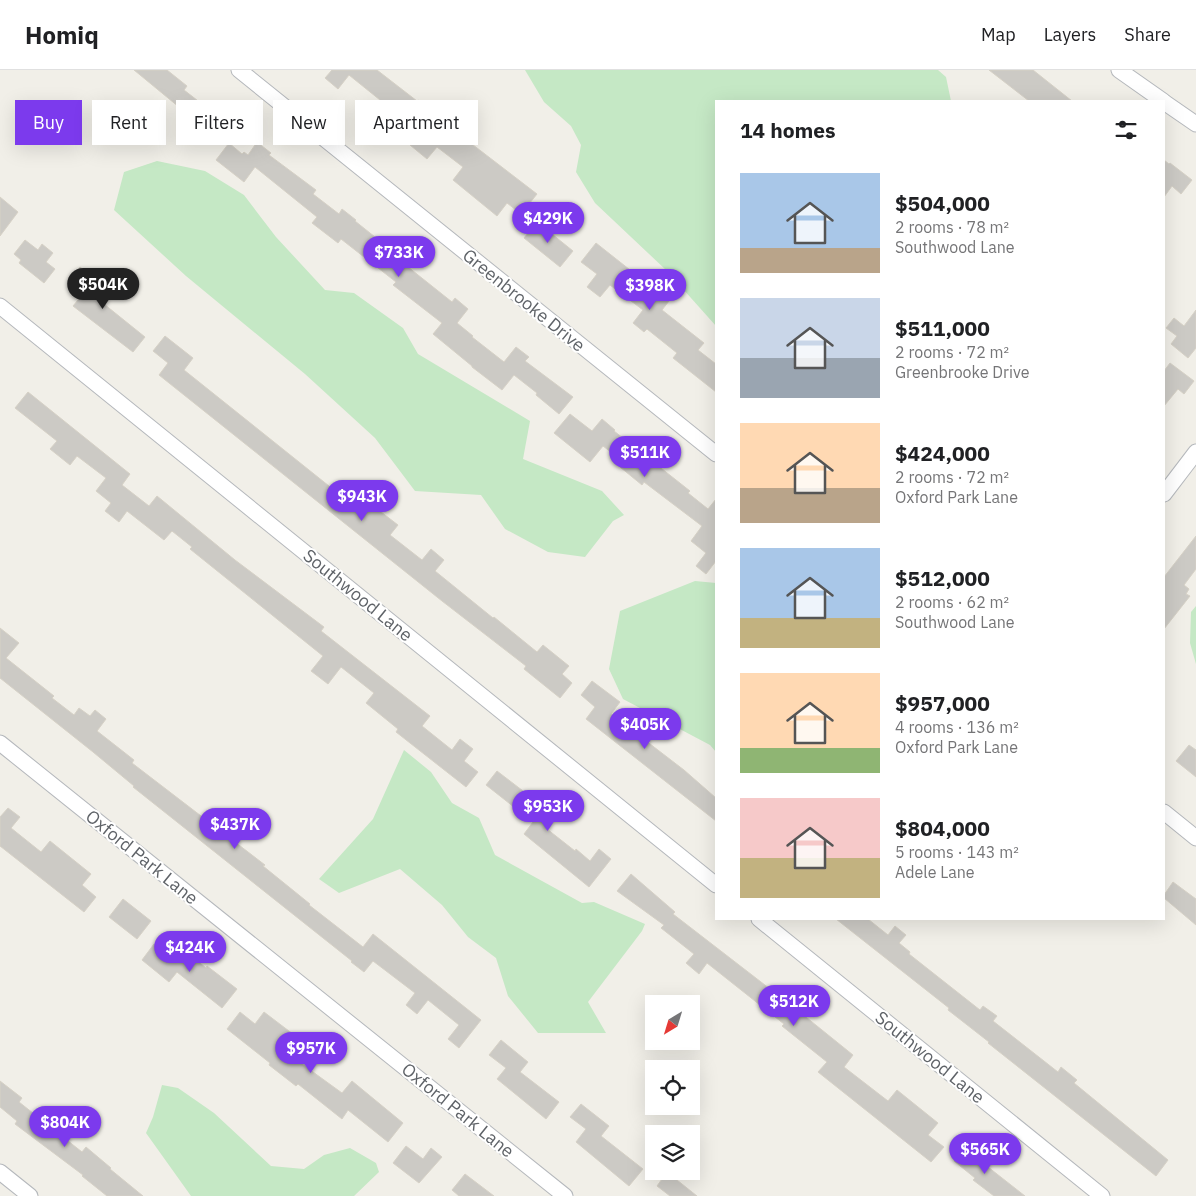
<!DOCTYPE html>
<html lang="en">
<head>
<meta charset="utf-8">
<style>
  :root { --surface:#fff; --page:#f6f6f6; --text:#202124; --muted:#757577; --line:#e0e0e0; --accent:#7c3aed }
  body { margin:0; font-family:"IBM Plex Sans",sans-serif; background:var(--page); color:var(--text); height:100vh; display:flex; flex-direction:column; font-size:19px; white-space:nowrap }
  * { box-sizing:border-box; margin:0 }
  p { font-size:16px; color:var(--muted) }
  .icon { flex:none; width:28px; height:28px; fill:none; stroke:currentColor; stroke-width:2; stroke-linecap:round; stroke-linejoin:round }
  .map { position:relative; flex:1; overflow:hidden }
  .side { position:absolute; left:715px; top:30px; width:450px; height:820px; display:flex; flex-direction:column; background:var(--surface); border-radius:0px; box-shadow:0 5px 20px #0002 }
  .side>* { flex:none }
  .banner { position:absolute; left:15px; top:30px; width:475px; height:45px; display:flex; gap:10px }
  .needle { width:32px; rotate:218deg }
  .controls { position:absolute; left:645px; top:925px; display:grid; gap:10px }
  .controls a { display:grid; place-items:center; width:55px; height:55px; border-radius:0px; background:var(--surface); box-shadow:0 5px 20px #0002; font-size:25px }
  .price { position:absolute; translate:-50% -42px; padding:0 11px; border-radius:18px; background:var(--accent); color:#fff; font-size:16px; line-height:32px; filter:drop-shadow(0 1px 2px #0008) }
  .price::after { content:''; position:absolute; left:50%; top:30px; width:15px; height:11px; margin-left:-8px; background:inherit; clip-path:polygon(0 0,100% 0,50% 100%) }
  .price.on { background:#222; color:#fff }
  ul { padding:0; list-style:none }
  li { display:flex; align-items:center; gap:15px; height:125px; padding:0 25px }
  li span { display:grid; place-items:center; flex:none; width:140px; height:100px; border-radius:0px; color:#555 }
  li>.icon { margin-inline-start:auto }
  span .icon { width:60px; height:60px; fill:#fffc; stroke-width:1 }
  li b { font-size:21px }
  h2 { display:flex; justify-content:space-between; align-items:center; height:60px; padding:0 25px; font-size:21px }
  .chip { padding:0 18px; border-radius:0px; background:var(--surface); box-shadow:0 5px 20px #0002; font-size:18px; line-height:45px }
  .chip.on { background:var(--accent); color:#fff }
  header { display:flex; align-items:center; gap:30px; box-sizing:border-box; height:70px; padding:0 25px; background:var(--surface); border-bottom:1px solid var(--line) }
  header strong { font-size:24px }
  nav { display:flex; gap:28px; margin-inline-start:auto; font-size:18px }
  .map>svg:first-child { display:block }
</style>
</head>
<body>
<header>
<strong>Homiq</strong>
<nav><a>Map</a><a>Layers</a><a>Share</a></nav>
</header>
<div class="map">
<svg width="1196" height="1126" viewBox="0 0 1196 1126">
  <rect width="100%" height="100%" fill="#f1efe8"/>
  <!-- green -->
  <g fill="#c5e8c5">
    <polygon points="525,0 938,0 946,7 951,31 716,31 716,256 666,200 595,133 576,102 581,75 571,56 544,32"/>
    <polygon points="157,91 205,101 244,125 276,167 325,220 354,223 403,258 418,284 530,351 523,389 602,421 624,445 613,451 585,487 548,482 505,459 481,425 415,421 375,368 305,304 186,206 114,140 124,102"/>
    <polygon points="695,511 716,513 716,682 710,675 623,629 609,599 620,541"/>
    <polygon points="1196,536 1196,594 1190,573 1191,542"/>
    <polygon points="404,680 431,702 452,733 479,748 495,785 582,833 594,832 645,854 642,861 588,932 606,963 538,963 508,926 496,888 468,867 442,835 400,799 339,823 319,809 373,749"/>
    <polygon points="162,1015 178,1018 214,1043 271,1096 304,1099 324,1085 350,1078 376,1093 379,1102 354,1126 191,1126 146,1063 153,1047"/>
  </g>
  <!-- building -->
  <g fill="#cccac5" stroke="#d6d1c6">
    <polygon points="134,0 167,0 187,16 184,20 211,41 213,38 226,48 210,68 181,46 185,42"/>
    <polygon points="332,0 377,0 417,31 418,30 435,43 437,41 454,54 451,58 537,124 521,144 507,133 497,146 453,110 463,97 437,77 427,89 410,75 421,60 394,38 382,53 369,43 380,30 349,5 338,19 325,8"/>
    <polygon points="989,0 1033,0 1072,31 1029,31"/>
    <polygon points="257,72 271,83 269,85 316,120 313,124 339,144 342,139 356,150 355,151 400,187 398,189 452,232 455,228 468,239 457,253 473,266 472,267 504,292 516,277 529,287 525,291 573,327 559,344 536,325 537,323 514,305 502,320 472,297 472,296 433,264 442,253 393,215 396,212 341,169 338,173 312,153 317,147 255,97 244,112 216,90 229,73 242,84 244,82 248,85"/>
    <polygon points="1164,90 1169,94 1170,93 1192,110 1181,124 1172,116 1164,127"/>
    <polygon points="0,127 18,142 0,166"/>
    <polygon points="537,152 573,181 560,197 524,168"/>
    <polygon points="25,170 38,180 42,174 53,183 46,192 55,199 44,213 19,193 21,190 14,184"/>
    <polygon points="596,173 644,211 650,203 662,212 656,221 669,231 662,240 704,273 698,280 716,294 716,322 673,288 677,283 647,259 644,262 633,253 643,240 610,215 600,227 587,217 597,204 581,192"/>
    <polygon points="80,197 108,219 99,230 145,267 133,282 73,236 83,224 68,212"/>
    <polygon points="1196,240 1196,278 1188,288 1171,274 1177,266 1166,258 1174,248 1184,256"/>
    <polygon points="165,266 193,288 184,300 334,420 340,413 371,437 372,435 398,455 390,465 422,490 431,479 444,490 435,501 493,548 494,547 537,582 543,575 569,596 562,604 572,613 560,628 524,599 526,596 442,531 159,305 168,293 153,281"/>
    <polygon points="1170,293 1194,311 1184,324 1178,319 1164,336 1164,301"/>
    <polygon points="28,322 130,404 122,415 149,436 157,426 235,490 324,557 321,561 430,646 422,656 452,680 460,669 473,679 464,691 478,702 466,717 396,662 398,659 366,633 374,623 341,597 328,614 311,601 323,586 190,479 192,477 172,461 164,470 127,441 119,452 105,441 111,433 96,421 106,408 77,386 70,395 50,379 57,371 15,338"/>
    <polygon points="570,344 592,361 602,349 615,360 614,361 690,421 688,423 708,439 716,429 716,491 706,504 696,496 706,483 691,471 702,456 644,412 642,415 620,397 624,392 603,376 590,392 554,363"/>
    <polygon points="1196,466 1196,499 1184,515 1189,519 1186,524 1190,526 1164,559 1164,507"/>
    <polygon points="0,558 19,573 6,588 54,626 52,628 74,645 79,638 90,646 95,640 106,649 97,661 134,690 132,693 265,795 263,796 310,834 309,835 363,877 373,864 481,950 459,978 448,969 459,955 428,930 417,944 406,935 415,923 373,891 364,902 351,892 352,891 133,717 134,716 93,682 0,608"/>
    <polygon points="592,611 620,632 611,644 684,700 716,728 716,751 586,649 595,637 581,625"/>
    <polygon points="1189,675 1196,680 1196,707 1176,691"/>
    <polygon points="497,701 557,747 547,759 575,781 576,779 590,791 599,779 611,789 589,817 524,764 533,752 486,715"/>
    <polygon points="8,738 20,747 11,758 41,782 50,771 91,804 82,815 96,827 84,842 0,776 0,747"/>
    <polygon points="631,804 675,842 673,844 796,939 853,985 844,997 888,1031 897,1020 938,1053 928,1065 944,1077 931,1092 818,1002 827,992 782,956 784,954 707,893 699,904 686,893 694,884 661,858 664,855 617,821"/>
    <polygon points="1173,812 1196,829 1196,855 1164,828 1164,825"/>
    <polygon points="123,829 151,851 137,869 109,847"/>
    <polygon points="836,849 868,849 888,865 895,856 906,865 899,873 910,882 909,884 980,940 983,936 997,946 993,951 1058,1002 1061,997 1077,1010 1074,1013 1168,1090 1156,1106 988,973 989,972 948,940 949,938"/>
    <polygon points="154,874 169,887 178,875 206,898 207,896 237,919 222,938 177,902 169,912 142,890"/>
    <polygon points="240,942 255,954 264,942 306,974 297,986 304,992 302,994 342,1023 352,1011 403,1053 388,1072 348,1040 342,1049 298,1014 296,1016 269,995 270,993 227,959"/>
    <polygon points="501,970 528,992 520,1002 559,1032 546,1049 497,1009 506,998 489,985"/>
    <polygon points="0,1011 22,1028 19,1032 82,1082 86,1077 111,1098 110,1099 143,1126 107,1126 82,1106 83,1105 15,1054 17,1051 0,1037"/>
    <polygon points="581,1034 609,1056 601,1066 643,1099 629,1116 576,1072 586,1059 570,1047"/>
    <polygon points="406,1076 423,1089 431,1078 442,1087 419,1113 393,1093"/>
    <polygon points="966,1076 976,1084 974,1086 1025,1126 994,1126 973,1110 975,1108 954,1091"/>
    <polygon points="667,1102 697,1126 670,1126 657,1116"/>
    <polygon points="465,1104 494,1126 459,1126 452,1120"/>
  </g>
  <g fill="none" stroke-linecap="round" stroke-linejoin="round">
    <!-- street casing -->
    <g stroke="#b5b8bc" stroke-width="17">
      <g id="street">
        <polyline points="239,0 716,384"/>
        <polyline points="1119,0 1163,31"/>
        <polyline points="1164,32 1196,54"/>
        <polyline points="0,236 716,815"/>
        <polyline points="1164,424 1196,382"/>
        <polyline points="0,673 565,1126"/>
        <polyline points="1164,742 1196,768"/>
        <polyline points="759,849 1102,1126"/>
        <polyline points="0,1102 30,1126"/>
      </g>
    </g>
    <!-- street -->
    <use href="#street" stroke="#fff" stroke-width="15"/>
  </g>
  <g text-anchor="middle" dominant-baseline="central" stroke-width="4" stroke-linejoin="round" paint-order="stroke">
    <!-- street labels -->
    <g font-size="18" fill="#5f6368" stroke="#fff">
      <text transform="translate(524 230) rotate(39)">Greenbrooke Drive</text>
      <text transform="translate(358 525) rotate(39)">Southwood Lane</text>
      <text transform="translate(142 787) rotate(39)">Oxford Park Lane</text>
      <text transform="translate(930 987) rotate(39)">Southwood Lane</text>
      <text transform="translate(458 1040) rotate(39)">Oxford Park Lane</text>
    </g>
  </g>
</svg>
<div class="controls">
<a><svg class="needle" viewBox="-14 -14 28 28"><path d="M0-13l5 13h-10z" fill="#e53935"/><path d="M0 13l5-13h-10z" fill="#757577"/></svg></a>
<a><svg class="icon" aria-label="locate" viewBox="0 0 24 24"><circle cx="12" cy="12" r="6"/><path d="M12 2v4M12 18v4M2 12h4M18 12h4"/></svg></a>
<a><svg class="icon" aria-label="layers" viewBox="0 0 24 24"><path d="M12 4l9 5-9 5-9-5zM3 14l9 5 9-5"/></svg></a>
</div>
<b class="price" style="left:548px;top:174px">$429K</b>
<b class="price" style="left:399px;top:208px">$733K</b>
<b class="price on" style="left:103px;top:240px">$504K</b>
<b class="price" style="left:650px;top:241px">$398K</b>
<b class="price" style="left:645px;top:408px">$511K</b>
<b class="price" style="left:362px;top:452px">$943K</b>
<b class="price" style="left:645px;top:680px">$405K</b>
<b class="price" style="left:548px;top:762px">$953K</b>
<b class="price" style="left:235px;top:780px">$437K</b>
<b class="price" style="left:190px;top:903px">$424K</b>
<b class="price" style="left:794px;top:957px">$512K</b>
<b class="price" style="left:311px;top:1004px">$957K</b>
<b class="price" style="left:65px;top:1078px">$804K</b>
<b class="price" style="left:985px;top:1105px">$565K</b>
<div class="banner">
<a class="chip on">Buy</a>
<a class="chip">Rent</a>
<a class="chip">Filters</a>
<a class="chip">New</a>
<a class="chip">Apartment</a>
</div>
<section class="side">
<h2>14 homes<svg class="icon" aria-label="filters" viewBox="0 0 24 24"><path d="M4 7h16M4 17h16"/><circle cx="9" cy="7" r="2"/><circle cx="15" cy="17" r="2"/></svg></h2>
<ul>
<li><span style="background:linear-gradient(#a9c7e8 75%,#b9a48a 0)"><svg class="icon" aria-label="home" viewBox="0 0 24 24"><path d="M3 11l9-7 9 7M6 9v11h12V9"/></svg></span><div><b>$504,000</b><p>2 rooms · 78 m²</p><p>Southwood Lane</p></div></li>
<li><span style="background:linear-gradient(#c9d6e8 60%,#9aa5b1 0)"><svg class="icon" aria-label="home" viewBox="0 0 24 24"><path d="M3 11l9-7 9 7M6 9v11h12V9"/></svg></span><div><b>$511,000</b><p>2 rooms · 72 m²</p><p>Greenbrooke Drive</p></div></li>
<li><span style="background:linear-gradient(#ffd9b3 65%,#b9a48a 0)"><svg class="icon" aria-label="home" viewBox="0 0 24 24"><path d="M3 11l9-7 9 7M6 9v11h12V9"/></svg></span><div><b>$424,000</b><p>2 rooms · 72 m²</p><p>Oxford Park Lane</p></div></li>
<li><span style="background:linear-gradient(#a9c7e8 70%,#c2b280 0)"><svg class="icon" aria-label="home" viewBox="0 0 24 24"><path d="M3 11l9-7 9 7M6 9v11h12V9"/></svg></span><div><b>$512,000</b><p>2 rooms · 62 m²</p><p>Southwood Lane</p></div></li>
<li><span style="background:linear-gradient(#ffd9b3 75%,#8fb573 0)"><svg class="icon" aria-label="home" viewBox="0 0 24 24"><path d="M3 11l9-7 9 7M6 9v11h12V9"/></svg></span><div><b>$957,000</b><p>4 rooms · 136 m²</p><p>Oxford Park Lane</p></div></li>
<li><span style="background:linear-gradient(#f6c9c9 60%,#c2b280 0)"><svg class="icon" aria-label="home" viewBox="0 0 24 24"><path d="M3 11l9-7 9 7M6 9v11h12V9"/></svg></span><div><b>$804,000</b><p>5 rooms · 143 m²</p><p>Adele Lane</p></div></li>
</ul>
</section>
</div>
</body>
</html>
